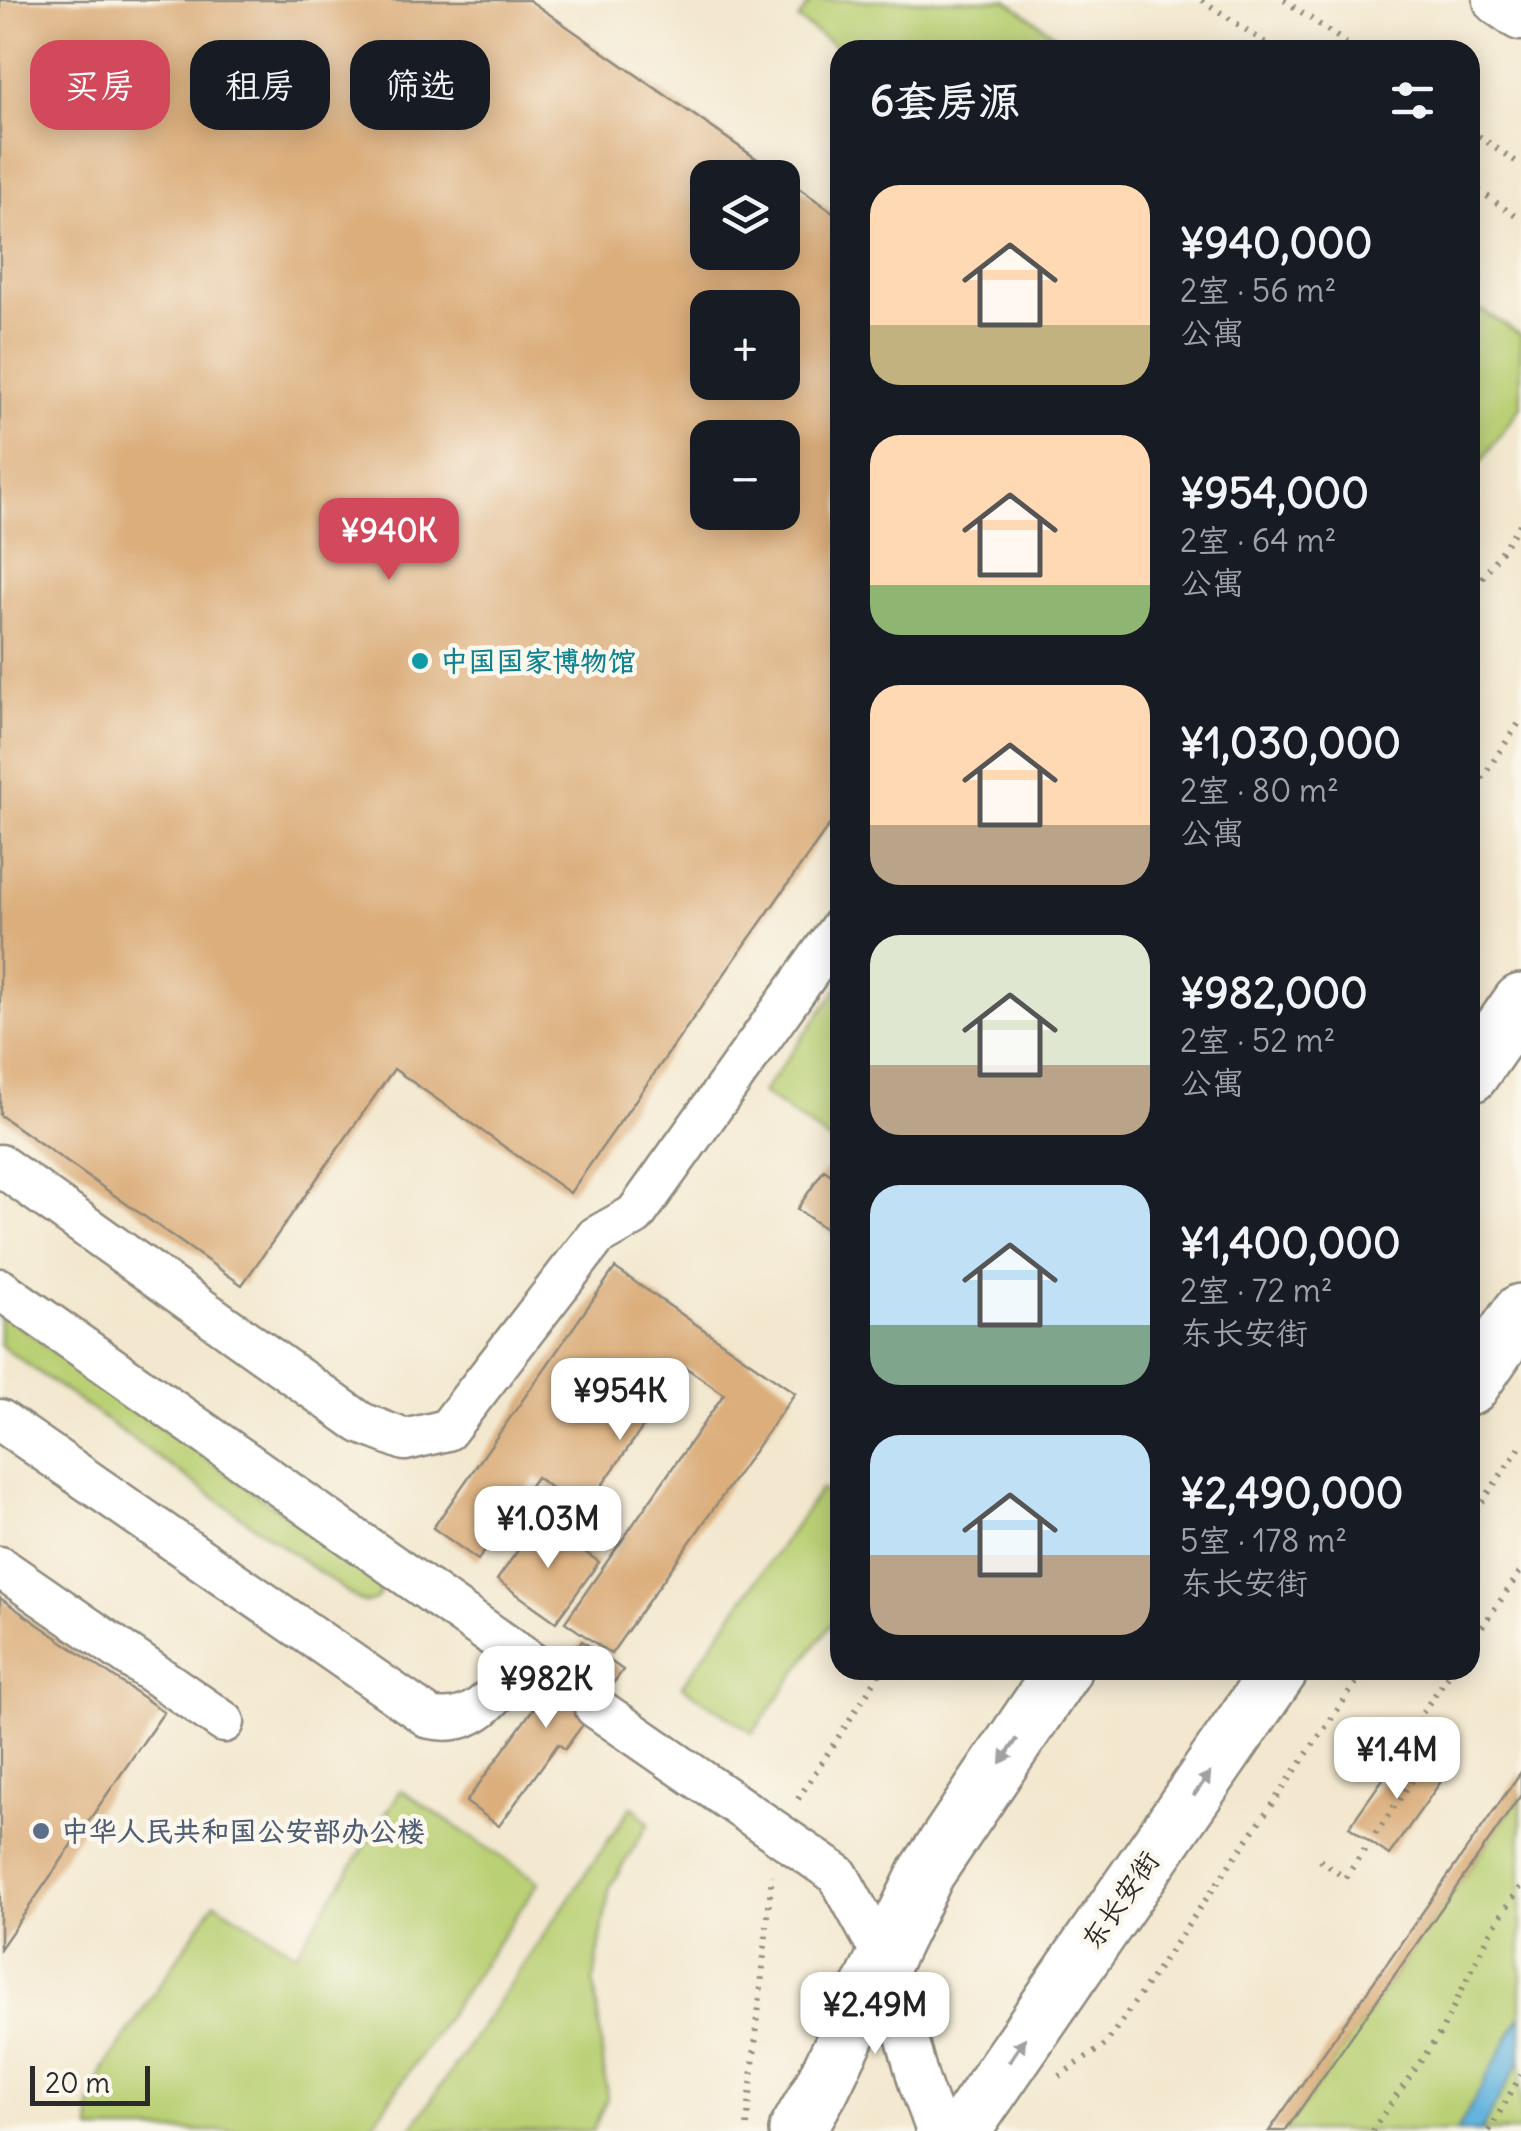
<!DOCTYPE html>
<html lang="zh">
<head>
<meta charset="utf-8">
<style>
  :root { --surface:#171b24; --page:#242831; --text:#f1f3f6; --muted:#9ea1a6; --accent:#d1495b }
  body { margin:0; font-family:Delius,"LXGW WenKai TC",sans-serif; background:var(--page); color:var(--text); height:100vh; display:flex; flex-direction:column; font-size:38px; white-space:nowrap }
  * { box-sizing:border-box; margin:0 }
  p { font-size:32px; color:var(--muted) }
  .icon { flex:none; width:55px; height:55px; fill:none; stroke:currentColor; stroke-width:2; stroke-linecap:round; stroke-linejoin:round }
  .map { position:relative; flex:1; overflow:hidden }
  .sheet { position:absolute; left:830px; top:40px; width:650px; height:1640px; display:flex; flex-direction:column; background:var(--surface); border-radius:30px; box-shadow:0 5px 25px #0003 }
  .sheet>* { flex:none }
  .guide { position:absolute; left:30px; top:40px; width:650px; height:90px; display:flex; gap:20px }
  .buttons { position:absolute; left:690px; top:160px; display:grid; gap:20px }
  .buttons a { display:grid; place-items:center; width:110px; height:110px; border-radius:20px; background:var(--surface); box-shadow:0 5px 25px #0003; font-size:50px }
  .scale { position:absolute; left:30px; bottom:25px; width:120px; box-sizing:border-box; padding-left:10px; border:5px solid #2b2b2b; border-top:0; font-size:28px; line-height:35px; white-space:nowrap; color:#2b2b2b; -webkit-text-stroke:8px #fbf7ec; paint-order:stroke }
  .price { position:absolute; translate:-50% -85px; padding:0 22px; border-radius:20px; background:#fff; color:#222; font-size:32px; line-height:65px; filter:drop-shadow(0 2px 5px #0008) }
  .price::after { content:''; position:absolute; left:50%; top:60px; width:30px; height:22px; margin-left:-15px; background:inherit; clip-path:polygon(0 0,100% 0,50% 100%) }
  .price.active { background:var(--accent); color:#fff }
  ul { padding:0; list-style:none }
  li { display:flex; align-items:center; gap:30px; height:250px; padding:0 40px }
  li span { display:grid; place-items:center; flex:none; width:280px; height:200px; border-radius:30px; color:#555 }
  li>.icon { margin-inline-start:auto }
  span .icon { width:120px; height:120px; fill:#fffc; stroke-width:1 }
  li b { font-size:42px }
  h2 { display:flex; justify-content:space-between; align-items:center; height:120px; padding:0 40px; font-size:42px }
  .chip { padding:0 35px; border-radius:30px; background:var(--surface); box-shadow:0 5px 25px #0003; font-size:35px; line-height:90px }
  .chip.active { background:var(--accent); color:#fff }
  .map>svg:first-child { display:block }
</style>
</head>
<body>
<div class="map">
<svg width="1521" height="2131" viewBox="0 0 1521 2131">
  <rect width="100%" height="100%" fill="#fbf7ec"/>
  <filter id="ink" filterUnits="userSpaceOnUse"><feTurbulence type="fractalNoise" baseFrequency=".01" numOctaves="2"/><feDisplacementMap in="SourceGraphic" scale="20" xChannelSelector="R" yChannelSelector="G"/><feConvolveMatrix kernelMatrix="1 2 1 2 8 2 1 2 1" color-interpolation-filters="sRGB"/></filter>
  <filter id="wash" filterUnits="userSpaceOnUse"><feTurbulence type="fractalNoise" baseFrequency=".0048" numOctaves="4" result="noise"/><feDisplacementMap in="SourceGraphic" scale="40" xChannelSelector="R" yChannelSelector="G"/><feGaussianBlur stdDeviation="2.25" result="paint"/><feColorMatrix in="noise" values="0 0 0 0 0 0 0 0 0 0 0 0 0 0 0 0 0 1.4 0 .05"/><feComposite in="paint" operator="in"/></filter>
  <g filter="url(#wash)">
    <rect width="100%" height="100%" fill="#f3e8cf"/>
    <!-- green -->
    <g fill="#bad074" stroke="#727e50" stroke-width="2.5">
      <polygon points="812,0 1007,0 1062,40 1055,50 841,50 798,20"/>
      <polygon points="1470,303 1521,335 1521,406 1470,477"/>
      <polygon points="840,986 840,1148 762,1093"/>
      <path d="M0,1312L376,1579C386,1593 377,1606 360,1601L0,1345Z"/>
      <polygon points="821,1489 840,1502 840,1611 753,1733 682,1686"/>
      <polygon points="401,1790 539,1882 368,2131 91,2131 90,2107 103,2070 215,1902 296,1953"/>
      <polygon points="1521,1795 1521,2131 1285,2131"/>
      <polygon points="632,1806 649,1823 610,1886 594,1980 607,2098 593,2131 410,2131"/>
    </g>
    <!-- water -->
    <polygon fill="#63b4de" stroke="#477084" stroke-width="2.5" points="1521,2014 1521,2059 1481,2131 1457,2131"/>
    <g id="blocks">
      <!-- building -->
      <g fill="#dbae7c" fill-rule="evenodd">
        <path d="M0,0H529L840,217V810L570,1193L394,1069L242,1285L0,1115ZM708,178H782V252H708ZM708,308H782V382H708ZM708,438H782V512H708Z"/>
        <polygon points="824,1170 840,1181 840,1239 797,1209"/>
        <polygon points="615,1268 795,1393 611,1654 565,1622 724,1394 685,1367 584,1511 536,1477 478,1560 433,1528"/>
        <polygon points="539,1520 599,1562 556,1622 497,1580"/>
        <polygon points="0,1598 164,1712 0,1949"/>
        <polygon points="582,1641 623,1670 565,1749 558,1744 499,1826 466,1802"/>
        <polygon points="1404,1749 1444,1777 1389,1855 1349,1827"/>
        <polygon points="1521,1772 1521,1795 1285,2131 1269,2131"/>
      </g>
    </g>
  </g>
  <g filter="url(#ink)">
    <use href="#blocks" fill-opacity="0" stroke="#8f8a7d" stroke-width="2.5"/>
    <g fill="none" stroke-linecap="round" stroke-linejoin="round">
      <!-- minor casing -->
      <g stroke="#8f8a7d" stroke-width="45">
        <g id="minor">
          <polyline points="0,1165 361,1423 405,1440 447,1430 596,1237 635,1215 840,928"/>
          <polyline points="0,1289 554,1679"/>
          <path d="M0,1420L430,1718C478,1728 498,1691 523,1657"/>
          <polyline points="0,1567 224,1722"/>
          <polyline points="595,1707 838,1875 885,1960 919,2082 937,2131"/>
        </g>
      </g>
      <!-- major casing -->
      <g stroke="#8f8a7d" stroke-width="55">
        <polyline id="major" points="1499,0 1521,15"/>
      </g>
      <!-- highway casing -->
      <g stroke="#8f8a7d" stroke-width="60">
        <g id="highway">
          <polyline points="1470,1075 1521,1002"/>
          <polyline points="1470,1387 1521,1312"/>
          <polyline points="797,2131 821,2089 927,1872 1063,1670"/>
          <polyline points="962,2131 1280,1670"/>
        </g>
      </g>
      <!-- path -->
      <g stroke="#8f8a7d" stroke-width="6" stroke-dasharray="2.5 8" stroke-linecap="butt">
        <polyline points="1202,0 1276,50"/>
        <polyline points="1284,0 1356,50"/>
        <polyline points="1470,130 1521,165"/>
        <polyline points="1470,184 1521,220"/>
        <polyline points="1470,595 1521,523"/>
        <polyline points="1470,796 1521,720"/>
        <polyline points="1470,1519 1521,1446"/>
        <polyline points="1470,1644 1521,1571"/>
        <polyline points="798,1799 882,1670"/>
        <polyline points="1320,1860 1345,1878 1443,1736 1418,1719 1452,1670"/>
        <polyline points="1059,2076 1105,2045 1365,1670"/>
        <polyline points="747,2126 772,1875"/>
        <polyline points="1372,2131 1441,2032 1492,1929 1521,1886"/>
        <polyline points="1489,2131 1521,2075"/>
      </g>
      <!-- minor -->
      <use href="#minor" stroke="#fff" stroke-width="40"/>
      <!-- major -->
      <use href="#major" stroke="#fff" stroke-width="50"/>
      <!-- highway -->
      <use href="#highway" stroke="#fff" stroke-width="55"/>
    </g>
    <!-- one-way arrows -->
    <defs><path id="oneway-solid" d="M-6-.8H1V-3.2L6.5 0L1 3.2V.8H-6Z" transform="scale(2.5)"/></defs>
    <g fill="#a0a0a0">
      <use href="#oneway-solid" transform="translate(1009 1751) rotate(124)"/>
      <use href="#oneway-solid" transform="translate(1202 1784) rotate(-55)"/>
      <use href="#oneway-solid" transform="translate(1017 2050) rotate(-56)"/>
    </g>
  </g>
  <!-- markers -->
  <circle fill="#0f9aa8" stroke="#fbf7ec" stroke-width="4" cx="420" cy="661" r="10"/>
  <circle fill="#5c6f8a" stroke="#fbf7ec" stroke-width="4" cx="41" cy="1831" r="10"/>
  <g text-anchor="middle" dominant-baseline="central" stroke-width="9" stroke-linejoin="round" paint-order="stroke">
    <!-- culture labels -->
    <g font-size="28" font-weight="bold" fill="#0d838f" stroke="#fbf7ec" text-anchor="start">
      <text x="440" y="661">中国国家博物馆</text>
    </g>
    <!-- service labels -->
    <g font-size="28" font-weight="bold" fill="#4e5e75" stroke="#fbf7ec" text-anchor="start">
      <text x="61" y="1831">中华人民共和国公安部办公楼</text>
    </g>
    <!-- street labels -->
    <g font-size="28" fill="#2b2b2b" stroke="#fbf7ec">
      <text transform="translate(1120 1900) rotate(-55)">东长安街</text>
    </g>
  </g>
</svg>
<div class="buttons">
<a><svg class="icon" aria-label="layers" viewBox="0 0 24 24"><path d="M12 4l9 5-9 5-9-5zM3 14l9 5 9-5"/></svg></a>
<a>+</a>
<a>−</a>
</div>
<div class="scale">20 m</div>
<b class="price active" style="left:389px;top:583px">¥940K</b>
<b class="price" style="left:620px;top:1443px">¥954K</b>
<b class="price" style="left:548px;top:1571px">¥1.03M</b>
<b class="price" style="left:546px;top:1731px">¥982K</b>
<b class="price" style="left:1397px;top:1802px">¥1.4M</b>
<b class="price" style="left:875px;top:2057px">¥2.49M</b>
<div class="guide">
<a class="chip active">买房</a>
<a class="chip">租房</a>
<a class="chip">筛选</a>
</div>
<section class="sheet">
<h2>6套房源<svg class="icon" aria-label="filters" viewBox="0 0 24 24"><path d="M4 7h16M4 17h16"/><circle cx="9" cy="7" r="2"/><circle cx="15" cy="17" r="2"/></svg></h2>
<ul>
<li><span style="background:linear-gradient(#ffd9b3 70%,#c2b280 0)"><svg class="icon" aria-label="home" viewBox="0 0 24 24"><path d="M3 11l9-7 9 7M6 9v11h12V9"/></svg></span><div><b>¥940,000</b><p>2室 · 56 m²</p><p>公寓</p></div></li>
<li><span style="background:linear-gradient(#ffd9b3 75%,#8fb573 0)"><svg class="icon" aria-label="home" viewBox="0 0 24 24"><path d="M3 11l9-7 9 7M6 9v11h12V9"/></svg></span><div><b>¥954,000</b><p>2室 · 64 m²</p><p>公寓</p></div></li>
<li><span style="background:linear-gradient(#ffd9b3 70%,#b9a48a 0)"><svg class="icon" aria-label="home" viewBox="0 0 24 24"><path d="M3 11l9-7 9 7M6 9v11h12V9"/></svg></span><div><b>¥1,030,000</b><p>2室 · 80 m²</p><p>公寓</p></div></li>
<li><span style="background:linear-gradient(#dfe7d0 65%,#b9a48a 0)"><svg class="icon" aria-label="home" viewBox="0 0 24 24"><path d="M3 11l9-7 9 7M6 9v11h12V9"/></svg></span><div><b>¥982,000</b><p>2室 · 52 m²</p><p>公寓</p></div></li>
<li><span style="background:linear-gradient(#bfe0f5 70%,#7fa58c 0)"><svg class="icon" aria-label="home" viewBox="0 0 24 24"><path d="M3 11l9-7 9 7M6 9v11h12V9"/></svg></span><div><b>¥1,400,000</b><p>2室 · 72 m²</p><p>东长安街</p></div></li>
<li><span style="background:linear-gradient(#bfe0f5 60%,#b9a48a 0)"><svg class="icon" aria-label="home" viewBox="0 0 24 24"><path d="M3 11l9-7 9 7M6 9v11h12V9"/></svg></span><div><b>¥2,490,000</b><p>5室 · 178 m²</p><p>东长安街</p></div></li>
</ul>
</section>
</div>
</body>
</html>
